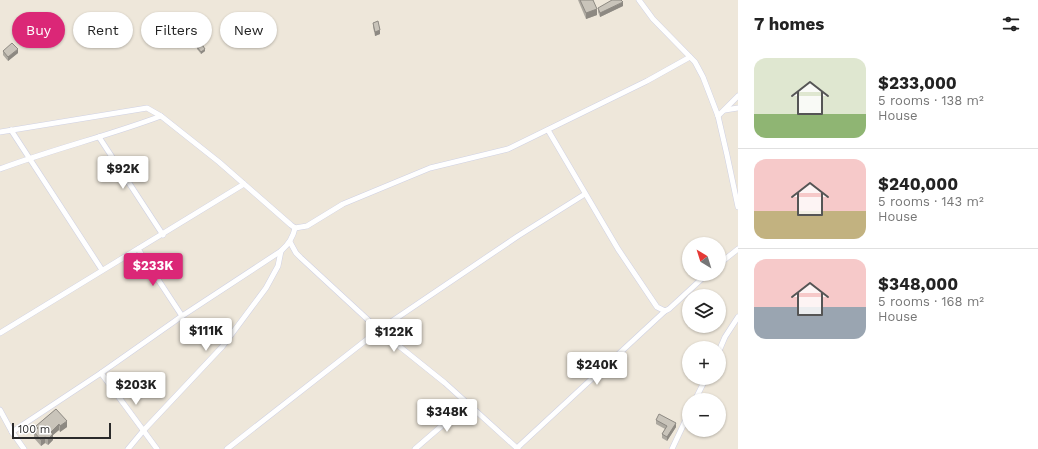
<!DOCTYPE html>
<html lang="en">
<head>
<meta charset="utf-8">
<style>
  :root { --surface:#fff; --page:#f6f6f6; --text:#222; --muted:#767676; --line:#e0e0e0; --accent:#db2777 }
  body { margin:0; font-family:"Work Sans",sans-serif; background:var(--page); color:var(--text); height:100vh; display:flex; flex-direction:column; font-size:15px; white-space:nowrap }
  * { box-sizing:border-box; margin:0 }
  p { font-size:13px; color:var(--muted) }
  .icon { flex:none; width:22px; height:22px; fill:none; stroke:currentColor; stroke-width:2; stroke-linecap:round; stroke-linejoin:round }
  .map { position:relative; flex:1; overflow:hidden }
  .details { display:flex; flex-direction:column; background:var(--surface); width:300px }
  .details>* { flex:none }
  .top-card { position:absolute; left:12px; top:12px; width:380px; height:36px; display:flex; gap:8px }
  .needle { width:26px; rotate:322deg }
  .controls { position:absolute; left:682px; top:237px; display:grid; gap:8px }
  .controls a { display:grid; place-items:center; width:44px; height:44px; border-radius:50%; background:var(--surface); box-shadow:0 1px 3px #0004; font-size:20px }
  .scale { position:absolute; left:12px; bottom:10px; width:99px; box-sizing:border-box; padding-left:4px; border:2px solid #2a2a2a; border-top:0; font-size:11px; line-height:14px; white-space:nowrap; color:#2a2a2a; -webkit-text-stroke:3px #fff; paint-order:stroke }
  .price { position:absolute; translate:-50% -34px; padding:0 9px; border-radius:4px; background:#fff; color:#222; font-size:13px; line-height:26px; filter:drop-shadow(0 1px 2px #0008) }
  .price::after { content:''; position:absolute; left:50%; top:24px; width:12px; height:9px; margin-left:-6px; background:inherit; clip-path:polygon(0 0,100% 0,50% 100%) }
  .price.selected { background:var(--accent); color:#fff }
  ul { padding:0; list-style:none }
  li { display:flex; align-items:center; gap:12px; height:100px; padding:0 16px }
  li+li { border-top:1px solid var(--line) }
  li span { display:grid; place-items:center; flex:none; width:112px; height:80px; border-radius:12px; color:#555 }
  li>.icon { margin-inline-start:auto }
  span .icon { width:48px; height:48px; fill:#fffc; stroke-width:1 }
  li b { font-size:17px }
  h2 { display:flex; justify-content:space-between; align-items:center; height:48px; padding:0 16px; font-size:17px }
  .chip { padding:0 14px; border-radius:18px; background:var(--surface); box-shadow:0 1px 3px #0004; font-size:14px; line-height:36px }
  .chip.selected { background:var(--accent); color:#fff }
  main { display:flex; flex:1; min-height:0 }
  .map>svg:first-child { display:block }
</style>
</head>
<body>
<main>
<div class="map">
<svg width="738" height="449" viewBox="0 0 738 449">
  <rect width="100%" height="100%" fill="#eee7da"/>
  <g fill="none" stroke-linecap="round" stroke-linejoin="round">
    <!-- minor casing -->
    <g stroke="#cfd1e4" stroke-width="6">
      <g id="minor">
        <polyline points="639,0 653,19 695,62 703,77 718,116 727,155 738,207"/>
        <polyline points="725,110 738,108"/>
        <polyline points="718,116 738,96"/>
        <polyline points="11,130 102,270"/>
        <polyline points="548,130 618,249 657,307 665,311 669,309 707,274"/>
        <polyline points="0,132 147,108 161,116 219,162 291,225 295,228 307,226 343,204 430,168 508,149 647,81 690,57"/>
        <polyline points="99,137 163,235"/>
        <path d="M0,169C53,149 108,136 161,116"/>
        <polyline points="290,242 296,253 301,258 379,330 445,383 518,449"/>
        <polyline points="138,249 182,316"/>
        <polyline points="719,264 738,249"/>
        <path d="M0,333C81,283 163,234 244,184"/>
        <polyline points="719,351 725,337 738,317"/>
        <polyline points="101,373 157,449"/>
        <polyline points="695,400 706,378"/>
        <polyline points="0,410 12,432 24,449"/>
        <path d="M12,432L101,373L182,316L281,251C289,244 293,238 295,228"/>
        <polyline points="517,448 665,311"/>
        <polyline points="128,449 143,431 222,347 266,288 278,266 281,251"/>
        <polyline points="227,449 379,330 518,236 585,194"/>
        <polyline points="415,449 467,404"/>
        <polyline points="672,449 689,413"/>
      </g>
    </g>
    <!-- minor -->
    <use href="#minor" stroke="#fff" stroke-width="5"/>
  </g>
  <!-- wall -->
  <g fill="#ada9a0">
    <polygon points="578,0 593,0 597,15 586,19"/>
    <polygon points="623,6 600,17 598,12 598,8"/>
    <polygon points="373,23 380,34 375,36 373,27"/>
    <polygon points="197,47 205,51 201,54 197,49"/>
    <polygon points="3,51 18,53 8,61 3,55"/>
    <polygon points="56,409 67,427 60,432 59,430 53,435 53,440 48,445 45,443 41,446 34,438 34,432 36,429 36,426"/>
    <polygon points="656,420 676,427 667,441 662,438 662,434 665,429 656,424"/>
  </g>
  <!-- shaded-wall -->
  <g fill="#8d8982">
    <polygon points="623,2 623,6 600,17 600,13"/>
    <polygon points="597,9 597,15 586,19 586,13"/>
    <polygon points="380,30 380,34 375,36 375,32"/>
    <polygon points="18,49 18,53 8,61 8,57"/>
    <polygon points="205,49 205,51 201,54 201,52"/>
    <polygon points="67,421 67,427 60,432 60,426"/>
    <polygon points="676,423 676,427 667,441 667,437"/>
    <polygon points="59,424 59,430 53,435 53,440 48,445 48,439 51,432"/>
    <polygon points="45,437 45,443 41,446 41,440"/>
  </g>
  <!-- building -->
  <g fill="#c9c4ba" stroke="#8d8982">
    <polygon points="580,0 593,0 597,9 586,13"/>
    <polygon points="612,0 621,0 623,2 600,13 598,8"/>
    <polygon points="378,21 380,30 375,32 373,23"/>
    <polygon points="12,43 18,49 8,57 3,51"/>
    <polygon points="201,43 205,49 201,52 197,47"/>
    <polygon points="56,409 67,421 60,426 59,424 51,432 53,434 48,439 45,437 41,440 34,432 38,428 36,426"/>
    <polygon points="659,414 676,423 667,437 662,434 667,426 656,420"/>
  </g>
</svg>
<div class="controls">
<a><svg class="needle" viewBox="-14 -14 28 28"><path d="M0-13l5 13h-10z" fill="#e53935"/><path d="M0 13l5-13h-10z" fill="#767676"/></svg></a>
<a><svg class="icon" aria-label="layers" viewBox="0 0 24 24"><path d="M12 4l9 5-9 5-9-5zM3 14l9 5 9-5"/></svg></a>
<a>+</a>
<a>−</a>
</div>
<div class="scale">100 m</div>
<b class="price" style="left:123px;top:190px">$92K</b>
<b class="price selected" style="left:153px;top:287px">$233K</b>
<b class="price" style="left:206px;top:352px">$111K</b>
<b class="price" style="left:394px;top:353px">$122K</b>
<b class="price" style="left:597px;top:386px">$240K</b>
<b class="price" style="left:136px;top:406px">$203K</b>
<b class="price" style="left:447px;top:433px">$348K</b>
<div class="top-card">
<a class="chip selected">Buy</a>
<a class="chip">Rent</a>
<a class="chip">Filters</a>
<a class="chip">New</a>
</div>
</div>
<section class="details">
<h2>7 homes<svg class="icon" aria-label="filters" viewBox="0 0 24 24"><path d="M4 7h16M4 17h16"/><circle cx="9" cy="7" r="2"/><circle cx="15" cy="17" r="2"/></svg></h2>
<ul>
<li><span style="background:linear-gradient(#dfe7d0 70%,#8fb573 0)"><svg class="icon" aria-label="home" viewBox="0 0 24 24"><path d="M3 11l9-7 9 7M6 9v11h12V9"/></svg></span><div><b>$233,000</b><p>5 rooms · 138 m²</p><p>House</p></div></li>
<li><span style="background:linear-gradient(#f6c9c9 65%,#c2b280 0)"><svg class="icon" aria-label="home" viewBox="0 0 24 24"><path d="M3 11l9-7 9 7M6 9v11h12V9"/></svg></span><div><b>$240,000</b><p>5 rooms · 143 m²</p><p>House</p></div></li>
<li><span style="background:linear-gradient(#f6c9c9 60%,#9aa5b1 0)"><svg class="icon" aria-label="home" viewBox="0 0 24 24"><path d="M3 11l9-7 9 7M6 9v11h12V9"/></svg></span><div><b>$348,000</b><p>5 rooms · 168 m²</p><p>House</p></div></li>
</ul>
</section>
</main>
</body>
</html>
